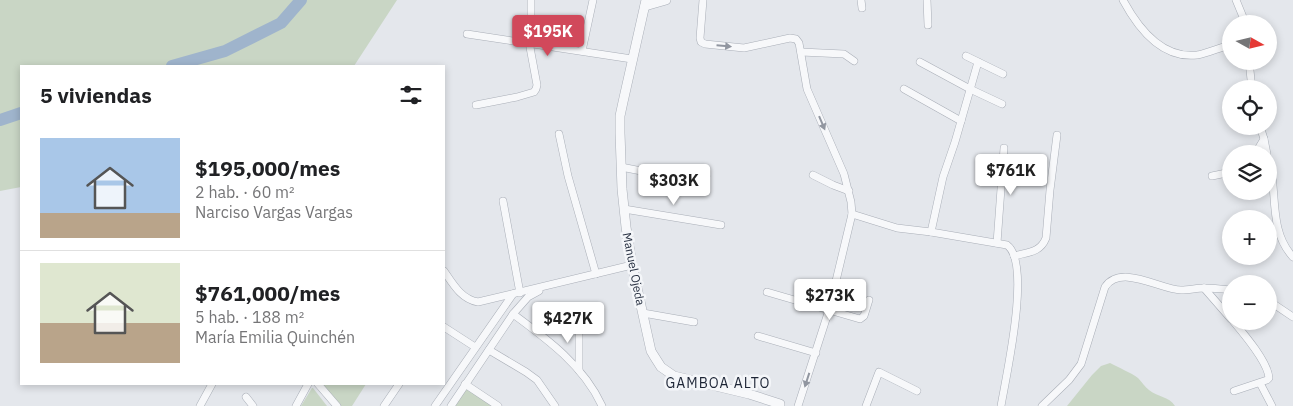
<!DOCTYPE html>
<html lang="es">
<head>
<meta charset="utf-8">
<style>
  :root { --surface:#fff; --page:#f6f6f6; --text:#202124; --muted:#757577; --line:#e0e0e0; --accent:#d1495b }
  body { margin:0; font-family:"IBM Plex Sans",sans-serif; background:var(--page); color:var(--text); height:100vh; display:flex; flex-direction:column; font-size:19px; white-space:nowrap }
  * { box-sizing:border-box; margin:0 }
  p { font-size:16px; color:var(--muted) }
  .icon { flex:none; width:28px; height:28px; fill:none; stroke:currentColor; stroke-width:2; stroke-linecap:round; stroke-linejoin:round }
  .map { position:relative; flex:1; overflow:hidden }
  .details { position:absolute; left:20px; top:65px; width:425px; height:320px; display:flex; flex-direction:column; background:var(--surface); border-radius:0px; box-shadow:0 2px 8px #0003 }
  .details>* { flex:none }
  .needle { width:32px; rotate:98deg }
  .tools { position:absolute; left:1222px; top:15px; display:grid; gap:10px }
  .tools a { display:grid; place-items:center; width:55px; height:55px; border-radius:50%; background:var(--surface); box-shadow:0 2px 8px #0003; font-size:25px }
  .price { position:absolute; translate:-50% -42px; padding:0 11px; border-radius:5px; background:#fff; color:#222; font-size:16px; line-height:32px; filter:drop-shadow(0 1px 2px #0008) }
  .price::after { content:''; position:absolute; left:50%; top:30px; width:15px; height:11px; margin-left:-8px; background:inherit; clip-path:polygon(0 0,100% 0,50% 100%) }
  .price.current { background:var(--accent); color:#fff }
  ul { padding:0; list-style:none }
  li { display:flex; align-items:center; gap:15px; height:125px; padding:0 20px }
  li+li { border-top:1px solid var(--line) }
  li span { display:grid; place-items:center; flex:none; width:140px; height:100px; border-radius:0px; color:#555 }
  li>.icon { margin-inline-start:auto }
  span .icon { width:60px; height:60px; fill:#fffc; stroke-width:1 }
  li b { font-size:21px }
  h2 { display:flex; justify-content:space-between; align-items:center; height:60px; padding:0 20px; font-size:21px }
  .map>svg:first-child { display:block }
</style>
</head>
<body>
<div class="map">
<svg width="1293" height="406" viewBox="0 0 1293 406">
  <rect width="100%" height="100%" fill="#e4e7ec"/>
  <!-- green -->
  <g fill="#c9d6c5">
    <polygon points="0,0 397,0 354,66 21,66 21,187 0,191"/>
    <path d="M1110,363C1119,368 1130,372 1138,378C1142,382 1145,387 1149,390C1157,397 1169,396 1175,406H1067L1092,375L1101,366Z"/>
    <polygon points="320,384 366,384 352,406 339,406"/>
    <polygon points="312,388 313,388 327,406 301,406"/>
    <polygon points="466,388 495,406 454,406"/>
  </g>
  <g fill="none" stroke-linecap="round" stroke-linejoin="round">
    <!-- river -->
    <g stroke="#9fb4cc" stroke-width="12">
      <polyline points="172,66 225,51 281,23 301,0"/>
      <polyline points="0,120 21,113"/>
    </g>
    <!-- minor casing -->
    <g stroke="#a9aeb7" stroke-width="8">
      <g id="minor">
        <polyline points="531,0 531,20 535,43"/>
        <polyline points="703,0 700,38 701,42 705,44 744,48 790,38 796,39 799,43 807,89 844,174 851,202 852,214 829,310 798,406"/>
        <polyline points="861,0 862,8"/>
        <polyline points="927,0 928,25"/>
        <path d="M1123,0C1138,28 1162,59 1197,55C1209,53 1220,47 1231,45"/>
        <polyline points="1236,0 1243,17 1244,24"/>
        <polyline points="467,34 632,59"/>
        <polyline points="582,51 593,0"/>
        <polyline points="801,52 844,54 854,61"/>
        <polyline points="966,56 1003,74"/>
        <polyline points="1249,61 1252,89"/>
        <polyline points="920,62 970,89 1002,104"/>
        <polyline points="904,89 961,121"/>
        <polyline points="476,105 517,97 534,92 536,89 537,85 529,42"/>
        <polyline points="559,134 568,176 596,274"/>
        <polyline points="1264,139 1267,154"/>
        <polyline points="1255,154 1264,139 1260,126"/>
        <path d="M1269,160C1278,192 1268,230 1293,257"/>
        <polyline points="621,167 692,181 701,180 706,176"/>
        <polyline points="813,175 833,185 849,191"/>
        <polyline points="1212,176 1231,172"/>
        <polyline points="503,201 520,293"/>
        <polyline points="624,209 721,225"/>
        <path d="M852,214L897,228L931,232L1007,245C1032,263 1006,376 1001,406"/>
        <polyline points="931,232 943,177 955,142 978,62"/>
        <polyline points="997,243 1004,148"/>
        <path d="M1014,256C1028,252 1040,253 1046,238L1050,190L1057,135"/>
        <path d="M444,271C453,284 461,299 478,302L632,265"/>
        <polyline points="1204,288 1231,319"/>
        <polyline points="767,292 860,319 864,316 869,300"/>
        <polyline points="1269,301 1293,317"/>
        <polyline points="643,313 694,322"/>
        <path d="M513,314C547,339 584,366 602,406"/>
        <path d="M1233,321C1244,334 1268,362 1269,378L1267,380L1234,391"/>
        <polyline points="444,327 475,347"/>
        <polyline points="758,336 816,353"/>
        <polyline points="489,350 526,372 537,380 555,406"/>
        <polyline points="579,370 579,318"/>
        <polyline points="1260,383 1272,406"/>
        <polyline points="318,384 337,406"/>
        <polyline points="465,384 498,406"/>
        <polyline points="246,397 253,406"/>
        <polyline points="200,406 212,384"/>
        <polyline points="296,406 308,384"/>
        <polyline points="384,406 399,384"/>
        <polyline points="435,406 513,294"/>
        <polyline points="451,406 513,314 528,297 539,291"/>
        <polyline points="866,406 879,372 917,391"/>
        <path d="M1042,406L1069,380L1081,364L1105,287C1121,263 1161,290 1181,290C1189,290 1197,288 1204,288C1213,288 1222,289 1231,290"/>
      </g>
    </g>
    <!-- tertiary casing -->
    <g stroke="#a9aeb7" stroke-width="10">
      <g id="tertiary">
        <polyline points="646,0 623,102 620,116 620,133 622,189 626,227 632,265 651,351 654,356 661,367 674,376 749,394 780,404 780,406"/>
        <polyline points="645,6 666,0"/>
      </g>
    </g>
    <!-- minor -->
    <use href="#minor" stroke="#f7f8fa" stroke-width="7"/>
    <!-- tertiary -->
    <use href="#tertiary" stroke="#f7f8fa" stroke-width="9"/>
  </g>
  <!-- one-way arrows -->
  <defs><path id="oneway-solid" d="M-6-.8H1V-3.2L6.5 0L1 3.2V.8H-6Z" transform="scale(1.25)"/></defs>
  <g fill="#9196a0">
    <use href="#oneway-solid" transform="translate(724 46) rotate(5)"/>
    <use href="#oneway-solid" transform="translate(822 123) rotate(67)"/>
    <use href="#oneway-solid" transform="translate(807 380) rotate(108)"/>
  </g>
  <g text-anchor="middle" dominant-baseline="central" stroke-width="5" stroke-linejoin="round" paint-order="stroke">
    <!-- street labels -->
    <g font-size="12" fill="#2b3445" stroke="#f4f6f9">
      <text transform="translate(634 269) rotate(79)">Manuel Ojeda</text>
    </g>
    <!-- neighbourhood labels -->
    <g font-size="14" letter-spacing="1" fill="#1d2536" stroke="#f4f6f9">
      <text x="718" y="383">GAMBOA ALTO</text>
    </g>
  </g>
</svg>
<div class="tools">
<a><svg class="needle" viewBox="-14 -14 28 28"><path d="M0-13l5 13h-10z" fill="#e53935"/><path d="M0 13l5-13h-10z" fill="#757577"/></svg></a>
<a><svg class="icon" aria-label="locate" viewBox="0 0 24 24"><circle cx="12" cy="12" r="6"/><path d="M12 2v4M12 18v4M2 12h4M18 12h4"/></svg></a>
<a><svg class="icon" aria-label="layers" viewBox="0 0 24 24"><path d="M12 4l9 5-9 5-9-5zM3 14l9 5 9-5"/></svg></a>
<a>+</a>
<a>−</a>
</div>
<b class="price current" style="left:548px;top:57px">$195K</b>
<b class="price" style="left:1011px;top:196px">$761K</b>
<b class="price" style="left:674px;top:206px">$303K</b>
<b class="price" style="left:830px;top:321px">$273K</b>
<b class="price" style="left:568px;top:344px">$427K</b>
<section class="details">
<h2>5 viviendas<svg class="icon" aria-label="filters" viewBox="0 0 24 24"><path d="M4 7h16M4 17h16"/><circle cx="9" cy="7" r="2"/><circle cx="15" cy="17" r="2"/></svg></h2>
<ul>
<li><span style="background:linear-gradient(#a9c7e8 75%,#b9a48a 0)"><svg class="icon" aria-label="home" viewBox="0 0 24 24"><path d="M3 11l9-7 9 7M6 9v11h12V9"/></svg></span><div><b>$195,000/mes</b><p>2 hab. · 60 m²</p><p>Narciso Vargas Vargas</p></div></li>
<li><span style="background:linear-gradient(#dfe7d0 60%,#b9a48a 0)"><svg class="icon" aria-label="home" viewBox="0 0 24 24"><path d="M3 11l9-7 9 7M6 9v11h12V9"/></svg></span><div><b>$761,000/mes</b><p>5 hab. · 188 m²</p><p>María Emilia Quinchén</p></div></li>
</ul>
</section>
</div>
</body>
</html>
